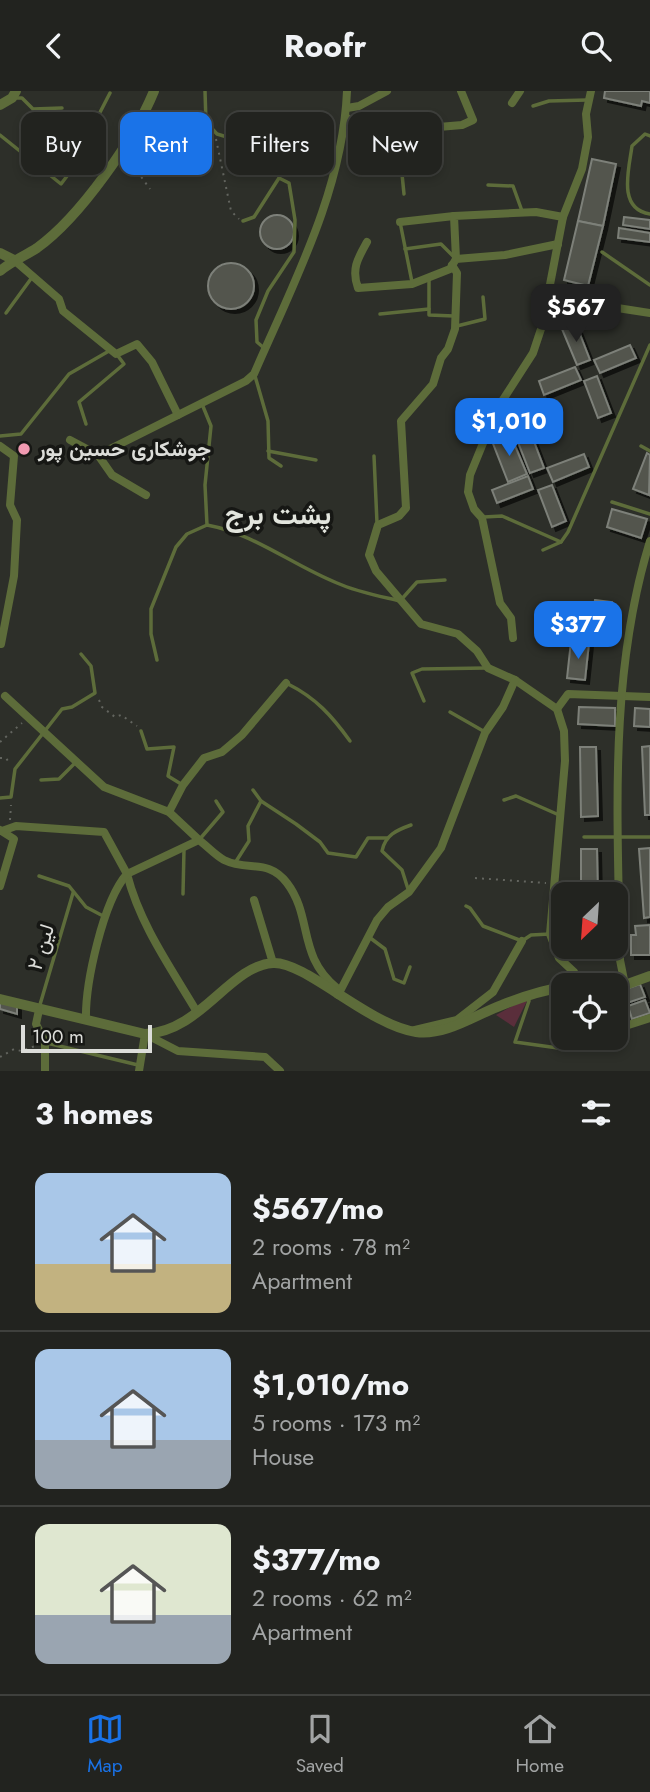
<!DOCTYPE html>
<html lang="en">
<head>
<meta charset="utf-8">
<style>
  :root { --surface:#22231f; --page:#2e2f2c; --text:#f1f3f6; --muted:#a2a4a4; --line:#3f403d; --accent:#1a73e8 }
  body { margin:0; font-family:Jost,Vazirmatn,sans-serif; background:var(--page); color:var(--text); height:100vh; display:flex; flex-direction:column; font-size:26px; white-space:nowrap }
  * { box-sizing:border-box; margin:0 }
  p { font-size:23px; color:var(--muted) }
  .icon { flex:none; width:38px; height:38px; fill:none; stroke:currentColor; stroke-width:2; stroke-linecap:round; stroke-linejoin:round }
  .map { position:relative; height:980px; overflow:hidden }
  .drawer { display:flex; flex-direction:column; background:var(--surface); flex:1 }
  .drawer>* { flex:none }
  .banner { position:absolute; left:21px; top:21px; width:609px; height:63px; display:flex; gap:14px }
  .needle { width:46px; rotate:205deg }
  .tools { position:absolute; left:551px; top:791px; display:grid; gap:14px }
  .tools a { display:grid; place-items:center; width:77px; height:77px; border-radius:14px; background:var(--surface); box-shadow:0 4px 10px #0003,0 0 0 2px var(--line); font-size:35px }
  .scale { position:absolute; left:21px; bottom:18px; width:131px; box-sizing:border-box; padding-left:7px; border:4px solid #dcddd9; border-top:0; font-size:19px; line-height:24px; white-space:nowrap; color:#dcddd9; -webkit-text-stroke:5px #161714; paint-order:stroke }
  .price { position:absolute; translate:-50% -60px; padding:0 16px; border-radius:14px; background:var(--accent); color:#fff; font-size:23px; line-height:46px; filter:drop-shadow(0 2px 4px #0008) }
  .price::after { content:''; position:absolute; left:50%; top:42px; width:21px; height:16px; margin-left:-10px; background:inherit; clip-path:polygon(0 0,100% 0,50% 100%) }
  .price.on { background:#222; color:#fff }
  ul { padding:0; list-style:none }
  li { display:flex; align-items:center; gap:21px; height:175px; padding:0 35px }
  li+li { border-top:2px solid var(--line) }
  li span { display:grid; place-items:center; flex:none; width:196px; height:140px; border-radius:14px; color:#555 }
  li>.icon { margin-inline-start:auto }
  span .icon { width:84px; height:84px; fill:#fffc; stroke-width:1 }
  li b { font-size:30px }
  h2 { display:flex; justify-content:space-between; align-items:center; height:84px; padding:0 35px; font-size:30px }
  .tag { padding:0 24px; border-radius:14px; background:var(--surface); box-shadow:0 4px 10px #0003,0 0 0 2px var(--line); font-size:24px; line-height:63px }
  .tag.on { background:var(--accent); color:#fff }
  header { display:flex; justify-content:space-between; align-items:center; height:91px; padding:0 35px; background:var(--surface); font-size:32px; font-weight:700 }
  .menu { display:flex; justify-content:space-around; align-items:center; height:98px; border-top:2px solid var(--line); background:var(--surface); font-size:19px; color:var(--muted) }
  .menu a { display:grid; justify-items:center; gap:4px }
  .menu .on { color:var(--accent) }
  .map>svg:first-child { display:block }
</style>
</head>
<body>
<header><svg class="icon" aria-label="back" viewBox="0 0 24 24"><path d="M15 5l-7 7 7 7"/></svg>Roofr<svg class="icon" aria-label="search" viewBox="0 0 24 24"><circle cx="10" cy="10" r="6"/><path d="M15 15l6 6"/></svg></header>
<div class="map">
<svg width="650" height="980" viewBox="0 0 650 980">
  <defs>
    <filter id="shadow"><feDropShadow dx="4" dy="4" stdDeviation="0" flood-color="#0009"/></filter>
  </defs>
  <rect width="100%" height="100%" fill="#2d2f29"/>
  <!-- green -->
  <polygon fill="#5a2e3b" points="525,908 527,910 514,936 496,924"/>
  <!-- building -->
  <g fill="#52554e" stroke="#7d8079" stroke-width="2" filter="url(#shadow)">
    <polygon points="605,0 650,0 650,12 642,10 641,15 604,7"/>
    <polygon points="592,68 616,73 603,135 578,130"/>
    <circle cx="277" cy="141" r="17"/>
    <polygon points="624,126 650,129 650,138 623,134"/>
    <polygon points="578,130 603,135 588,195 564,189"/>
    <polygon points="619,137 650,142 650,151 618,147"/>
    <circle cx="231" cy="195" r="23"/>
    <polygon points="576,233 590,269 577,274 562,238"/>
    <polygon points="630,254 636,267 600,282 594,269"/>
    <polygon points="575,276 581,289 544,304 539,290"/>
    <polygon points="597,285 611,322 598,327 584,290"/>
    <polygon points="530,340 544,377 530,382 516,346"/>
    <polygon points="510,343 527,383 508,391 492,350"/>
    <polygon points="647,362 650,364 649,404 633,398"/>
    <polygon points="584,363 589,376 553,391 547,377"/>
    <polygon points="528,385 533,398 497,412 492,399"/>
    <polygon points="552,394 566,430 552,436 538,399"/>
    <polygon points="612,418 647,428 641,447 607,436"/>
    <polygon points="595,509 612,511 607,547 590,545"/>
    <polygon points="571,550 589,552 585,589 567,587"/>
    <polygon points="579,616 615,617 615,635 578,633"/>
    <polygon points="635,617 650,618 650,636 634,635"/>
    <polygon points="650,655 650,724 645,724 642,656"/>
    <polygon points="580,656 596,656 598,725 581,726"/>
    <polygon points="650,757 650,826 644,827 639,758"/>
    <polygon points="581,758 597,758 598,803 581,803"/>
    <polygon points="650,834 650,864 631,864 631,844 636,844 635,835"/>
    <polygon points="576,856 612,856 612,863 576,864"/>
    <polygon points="640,893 645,906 627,912 623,899"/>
    <polygon points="645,909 650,922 632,928 628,915"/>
    <polygon points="0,910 17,915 17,923 0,918"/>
  </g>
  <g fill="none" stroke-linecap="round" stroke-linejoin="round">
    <!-- path -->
    <g stroke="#63655f" stroke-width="2" stroke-dasharray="2 5" stroke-linecap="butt">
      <polyline points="216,48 231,120 239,128"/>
      <polyline points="129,69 150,98"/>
      <polyline points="283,80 300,48 331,53"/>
      <polyline points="99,609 102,616 115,626 121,624 137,635"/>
      <polyline points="0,651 22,632"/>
      <polyline points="0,667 6,667 10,673"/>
      <polyline points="10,729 11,714"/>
      <polyline points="475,787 546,792"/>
      <polyline points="0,966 14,958 21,960 38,954"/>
    </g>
    <!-- service -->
    <g stroke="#5d6c3a" stroke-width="3.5">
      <polyline points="205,0 206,31 217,43 227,46 243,33"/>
      <polyline points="15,7 22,7 33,18 62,17"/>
      <polyline points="533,15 549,10 587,9"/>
      <polyline points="0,44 61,93 92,52 94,33 110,2"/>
      <path d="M650,45L645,43L632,55C629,78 617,118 650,123"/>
      <polyline points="387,52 395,73 401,73 404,103"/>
      <polyline points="170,84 206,31"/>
      <polyline points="488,94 513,95 522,120"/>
      <polyline points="243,130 254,126 279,87 289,92 295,129 294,161 268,200 256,229 257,251 264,257"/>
      <polyline points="400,131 412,191"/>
      <polyline points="405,158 441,153 454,166"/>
      <polyline points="602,161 650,194"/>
      <polyline points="429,187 429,224 454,225"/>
      <polyline points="6,222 33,185"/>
      <polyline points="380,223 429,218"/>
      <polyline points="457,235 485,228 483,206"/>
      <polyline points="255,285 268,330 269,367 281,375"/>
      <polyline points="202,313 211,335 205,394 207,434"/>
      <polyline points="86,333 79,311 124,273 118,265"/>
      <polyline points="0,345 21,343 69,283 109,260"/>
      <polyline points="641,355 650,360"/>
      <polyline points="268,360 316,369"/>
      <polyline points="374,365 377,432"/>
      <polyline points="612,411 650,423"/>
      <polyline points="484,426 502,425 561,451"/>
      <polyline points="543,459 561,451 568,441 650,254"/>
      <path d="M157,569L151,543V518L176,456L187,443L207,434C255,443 292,474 337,492C357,501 379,505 400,510L417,491L445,489"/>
      <path d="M288,593C316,607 332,625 350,650"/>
      <polyline points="424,610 412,582 422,578 486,577"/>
      <polyline points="450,621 485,641"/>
      <polyline points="141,640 147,658 174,656 168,685 181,693"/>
      <polyline points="41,689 59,688 75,672"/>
      <polyline points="0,707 11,706 15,678 62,618 72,616 95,602 91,575 81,563"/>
      <polyline points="504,709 516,705 559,724"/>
      <polyline points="261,710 296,733 320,751 328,762 356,766 368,747 387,747"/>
      <polyline points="584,746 650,746"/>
      <polyline points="199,749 223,721 216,710"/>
      <polyline points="235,772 249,750 248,735 261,710 253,699"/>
      <polyline points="39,785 69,795 86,816 105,826"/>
      <path d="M408,798L402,779L382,760C385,744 397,739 411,734"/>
      <polyline points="183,803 184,758"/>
      <polyline points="466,815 470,817 483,835 522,850 531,844 550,843"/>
      <polyline points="369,846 385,858 394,888 404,892 410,876"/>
      <polyline points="526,907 529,910 515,951 558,957"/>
      <polyline points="39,917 73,802"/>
      <polyline points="47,952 138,974"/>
    </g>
    <!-- minor -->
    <g stroke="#5d6c3a" stroke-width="8">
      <polyline points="512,12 520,0"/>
      <polyline points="347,17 359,15 387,0"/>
      <polyline points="347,27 386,50 427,37 462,34 473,29 461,0"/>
      <polyline points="400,131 454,125"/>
      <path d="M367,151C358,167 351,178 358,197L412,193L450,178L456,168L505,164L558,153"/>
      <polyline points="456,168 454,125 536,121 563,126"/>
      <path d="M14,169L59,208L63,220L116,263L137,253L152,271L178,324L246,290L254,283C293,193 343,99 347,0"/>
      <polyline points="452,174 457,182 455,238 448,258 441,267 433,293 401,330 406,417 399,425 378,434 369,464 376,480 421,533 458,543 477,560 488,577 515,589 557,618 564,640 565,670 550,843 559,867 574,881 580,894"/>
      <polyline points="549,200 611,216 650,222"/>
      <polyline points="70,349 98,364 178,324"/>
      <polyline points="0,355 14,365 10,414 17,429 14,485 1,553"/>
      <polyline points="98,364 112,384 146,404"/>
      <polyline points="513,547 511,527 500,512 482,427 474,418 468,401 470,384 497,318 533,262 542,235 563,126 582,78 588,46 586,23 591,0"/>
      <path d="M5,605L104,696L169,721L199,749L127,783C140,834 171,877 197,921"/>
      <polyline points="557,618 568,603 650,606"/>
      <polyline points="169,721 183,694 204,667 222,661 242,644 286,592"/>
      <polyline points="0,739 14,748 0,795"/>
      <path d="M2,740L16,735L104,741L127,783C103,810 85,893 86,929"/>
      <path d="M199,749C207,755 215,764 224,769C248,781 268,767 287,792C313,826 297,865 337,897L335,900"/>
      <polyline points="254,809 273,872"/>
      <path d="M625,894L620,869C618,730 608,586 650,450"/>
      <polyline points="338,904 377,829 388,816 409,801 441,757 485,642 503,616 515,589"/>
      <polyline points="39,919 36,933 45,951 45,980"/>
      <polyline points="616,938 650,927"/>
      <polyline points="415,939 457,929 493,901 522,850"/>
      <polyline points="139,980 145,943 178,960 265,966 280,980"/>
    </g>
    <!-- tertiary -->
    <g stroke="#5d6c3a" stroke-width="10">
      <polyline points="0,14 12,7 16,0"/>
      <polyline points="0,162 14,169"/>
      <path d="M0,180C12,170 25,165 37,157C80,126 134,49 154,0"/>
      <polyline points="579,894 625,894 650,885"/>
      <path d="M0,908L145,943C202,940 229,875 273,872C305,870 370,935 416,941C446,945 475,924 502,914C522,906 542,899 564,896"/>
    </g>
  </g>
  <!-- markers -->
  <circle fill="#f19ab1" stroke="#161714" stroke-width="2.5" cx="24" cy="358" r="7"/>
  <g text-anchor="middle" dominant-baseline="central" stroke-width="7" stroke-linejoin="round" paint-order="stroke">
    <!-- poi labels -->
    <g font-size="21" font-weight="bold" fill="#dcddd9" stroke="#161714" text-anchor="start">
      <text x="38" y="358">جوشکاری حسین پور</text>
    </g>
    <!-- street labels -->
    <g font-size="21" fill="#dcddd9" stroke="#161714">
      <text transform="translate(41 856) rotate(-73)">لین ۲</text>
    </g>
    <!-- district labels -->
    <g font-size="28" font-weight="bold" fill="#e2e5dd" stroke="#161714">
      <text x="278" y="423">پشت برج</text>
    </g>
  </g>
</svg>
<div class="tools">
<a><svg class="needle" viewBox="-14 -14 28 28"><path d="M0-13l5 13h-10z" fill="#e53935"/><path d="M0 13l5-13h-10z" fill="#a2a4a4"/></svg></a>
<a><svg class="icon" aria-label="locate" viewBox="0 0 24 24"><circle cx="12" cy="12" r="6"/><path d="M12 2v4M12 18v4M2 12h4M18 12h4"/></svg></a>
</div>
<div class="scale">100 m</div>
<b class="price on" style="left:576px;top:253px">$567</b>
<b class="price" style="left:509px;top:367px">$1,010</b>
<b class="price" style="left:578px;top:570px">$377</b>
<div class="banner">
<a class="tag">Buy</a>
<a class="tag on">Rent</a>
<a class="tag">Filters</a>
<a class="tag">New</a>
</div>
</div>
<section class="drawer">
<h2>3 homes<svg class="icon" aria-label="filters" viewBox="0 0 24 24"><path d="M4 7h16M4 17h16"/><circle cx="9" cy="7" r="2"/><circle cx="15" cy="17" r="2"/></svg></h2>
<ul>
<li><span style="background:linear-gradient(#a9c7e8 65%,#c2b280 0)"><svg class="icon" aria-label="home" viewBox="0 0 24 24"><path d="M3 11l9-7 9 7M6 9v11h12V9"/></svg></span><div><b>$567/mo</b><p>2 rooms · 78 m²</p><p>Apartment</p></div></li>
<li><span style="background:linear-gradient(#a9c7e8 65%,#9aa5b1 0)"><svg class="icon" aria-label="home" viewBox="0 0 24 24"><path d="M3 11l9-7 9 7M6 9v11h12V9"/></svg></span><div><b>$1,010/mo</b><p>5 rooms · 173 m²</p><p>House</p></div></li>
<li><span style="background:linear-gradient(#dfe7d0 65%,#9aa5b1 0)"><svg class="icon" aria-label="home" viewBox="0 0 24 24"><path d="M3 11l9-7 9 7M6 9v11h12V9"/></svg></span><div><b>$377/mo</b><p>2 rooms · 62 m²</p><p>Apartment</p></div></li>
</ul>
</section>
<nav class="menu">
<a class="on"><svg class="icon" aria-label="map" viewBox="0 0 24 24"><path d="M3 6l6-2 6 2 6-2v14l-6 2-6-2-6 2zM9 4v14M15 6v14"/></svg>Map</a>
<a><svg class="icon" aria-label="saved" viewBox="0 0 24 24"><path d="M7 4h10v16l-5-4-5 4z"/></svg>Saved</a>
<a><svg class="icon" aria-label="home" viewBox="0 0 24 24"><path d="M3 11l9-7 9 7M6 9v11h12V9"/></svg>Home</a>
</nav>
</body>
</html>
